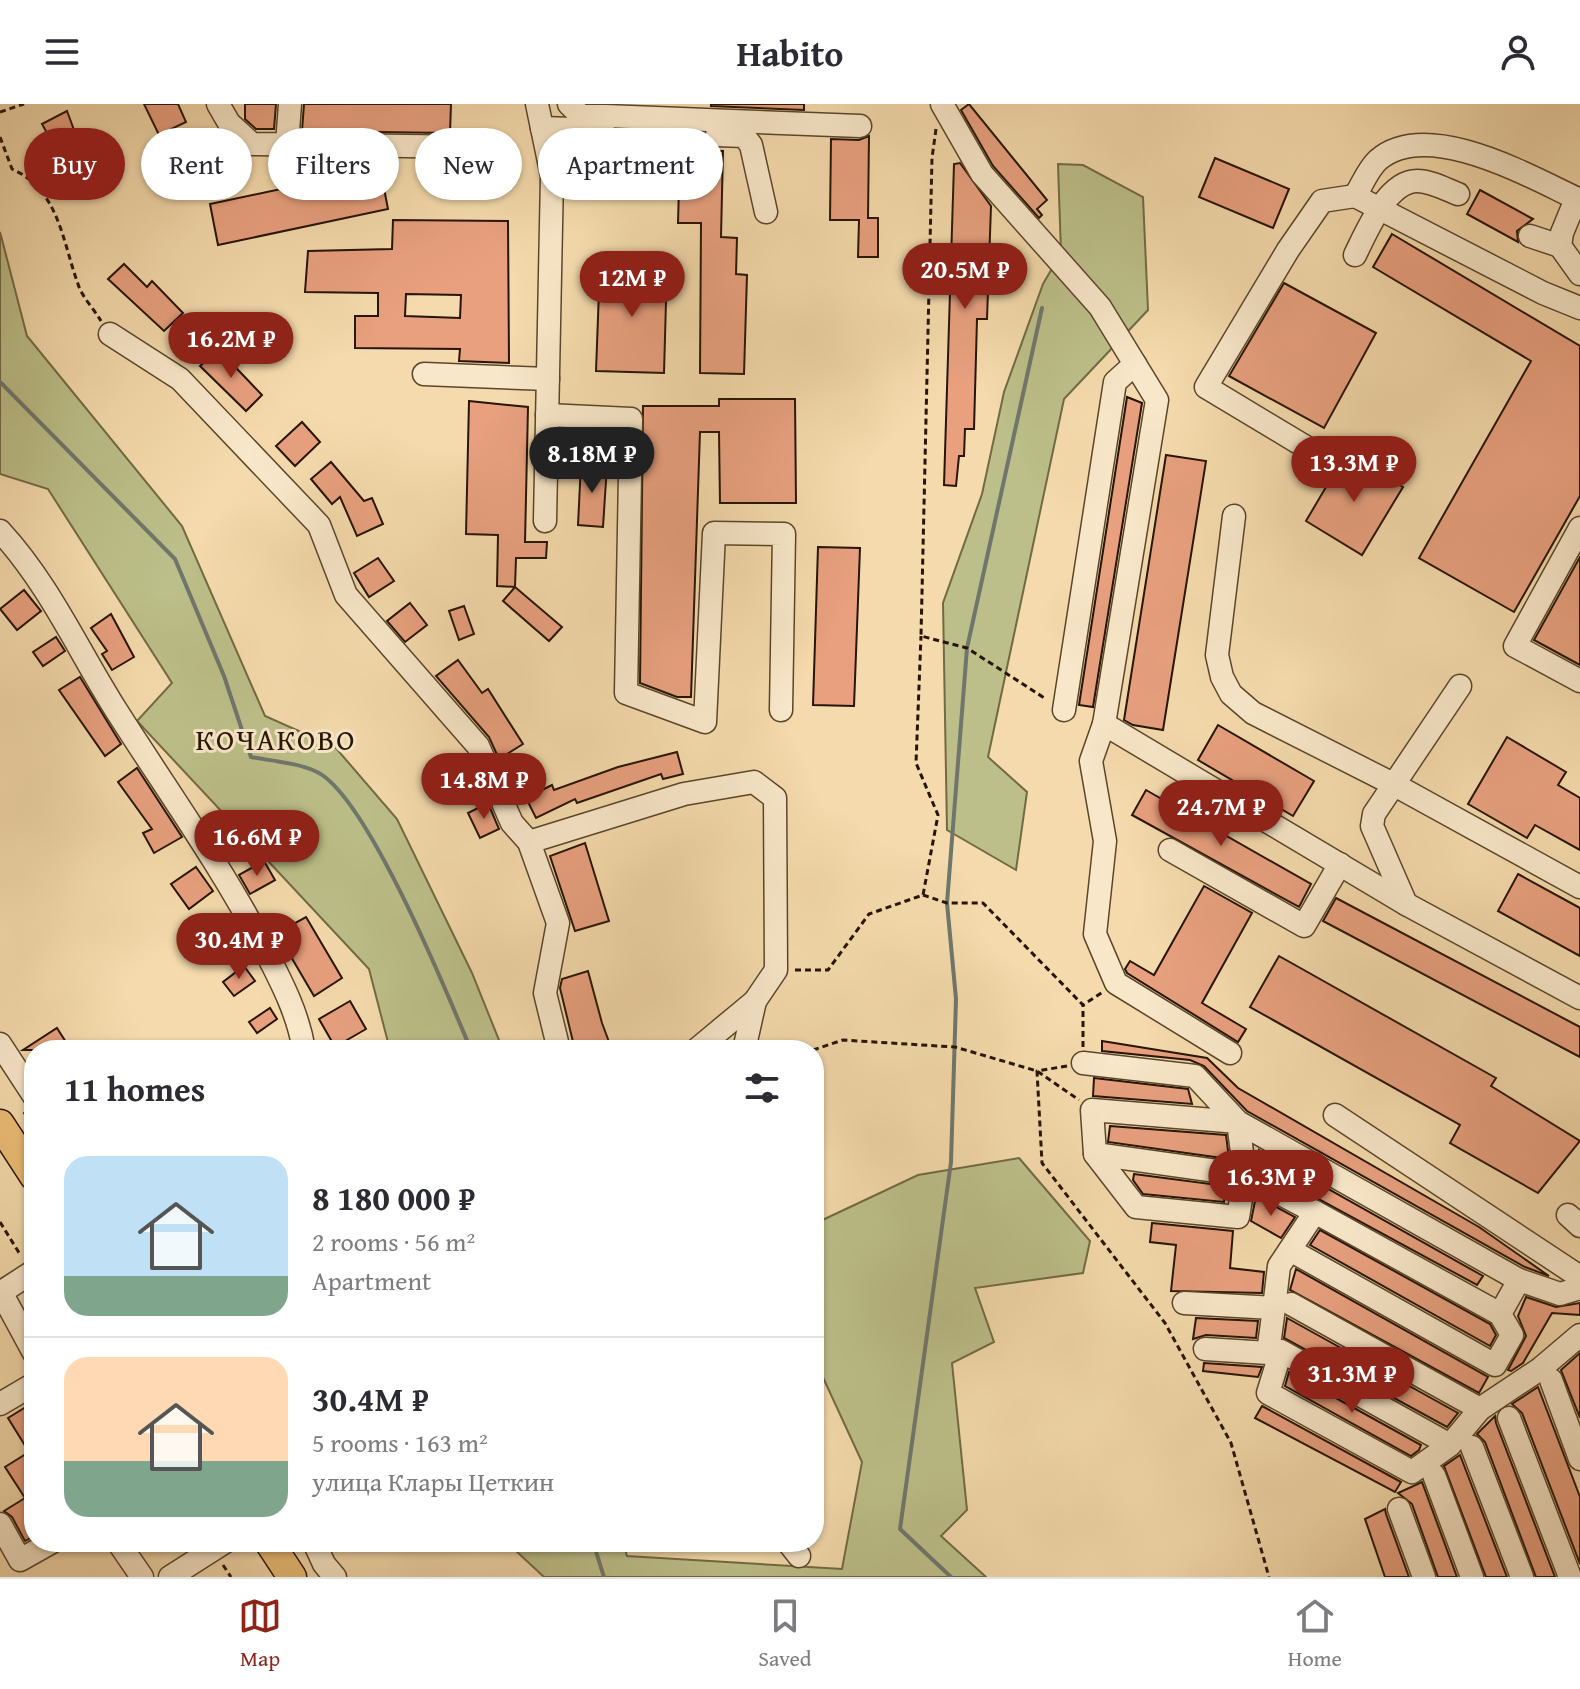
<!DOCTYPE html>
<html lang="en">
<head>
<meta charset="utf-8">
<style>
  :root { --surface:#fff; --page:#f2f2f3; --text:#2b2b33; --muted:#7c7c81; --line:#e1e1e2; --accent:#8f2418 }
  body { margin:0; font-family:"Gentium Book Plus",serif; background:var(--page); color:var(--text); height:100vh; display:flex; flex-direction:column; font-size:30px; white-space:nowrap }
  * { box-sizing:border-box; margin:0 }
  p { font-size:26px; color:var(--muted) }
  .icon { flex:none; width:44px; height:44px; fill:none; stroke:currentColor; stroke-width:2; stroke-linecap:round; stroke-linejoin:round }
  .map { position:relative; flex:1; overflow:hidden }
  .drawer { position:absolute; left:24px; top:936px; width:800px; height:512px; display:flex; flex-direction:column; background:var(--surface); border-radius:32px; box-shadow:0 2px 6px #0004 }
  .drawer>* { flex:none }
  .hud { position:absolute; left:24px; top:24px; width:800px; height:72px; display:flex; gap:16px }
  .price { position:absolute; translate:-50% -68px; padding:0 18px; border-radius:28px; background:var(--accent); color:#fff; font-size:26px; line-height:52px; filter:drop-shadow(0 2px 4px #0008) }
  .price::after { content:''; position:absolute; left:50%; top:48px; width:24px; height:18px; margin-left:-12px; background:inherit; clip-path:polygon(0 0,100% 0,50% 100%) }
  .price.selected { background:#222; color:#fff }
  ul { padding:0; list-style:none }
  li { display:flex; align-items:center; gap:24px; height:200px; padding:0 40px }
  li+li { border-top:2px solid var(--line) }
  li span { display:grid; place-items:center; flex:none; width:224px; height:160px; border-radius:24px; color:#555 }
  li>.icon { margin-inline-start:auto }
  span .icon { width:96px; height:96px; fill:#fffc; stroke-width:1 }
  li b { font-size:34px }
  h2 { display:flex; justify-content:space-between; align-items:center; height:96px; padding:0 40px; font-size:34px }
  .tag { padding:0 28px; border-radius:36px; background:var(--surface); box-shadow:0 2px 6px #0004; font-size:28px; line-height:72px }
  .tag.selected { background:var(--accent); color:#fff }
  header { display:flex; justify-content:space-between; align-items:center; height:104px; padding:0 40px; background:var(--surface); font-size:36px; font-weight:800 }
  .tabs { display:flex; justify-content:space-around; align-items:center; height:112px; border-top:2px solid var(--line); background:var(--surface); font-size:22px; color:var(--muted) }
  .tabs a { display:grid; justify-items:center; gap:4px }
  .tabs .selected { color:var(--accent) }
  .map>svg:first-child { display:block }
</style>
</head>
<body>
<header><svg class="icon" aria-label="menu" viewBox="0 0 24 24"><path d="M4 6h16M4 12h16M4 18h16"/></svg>Habito<svg class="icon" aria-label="person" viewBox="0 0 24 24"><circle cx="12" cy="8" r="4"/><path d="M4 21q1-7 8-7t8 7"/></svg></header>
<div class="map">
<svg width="1580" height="1473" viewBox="0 0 1580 1473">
  <rect width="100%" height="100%" fill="#f4daac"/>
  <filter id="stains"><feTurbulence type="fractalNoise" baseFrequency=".0025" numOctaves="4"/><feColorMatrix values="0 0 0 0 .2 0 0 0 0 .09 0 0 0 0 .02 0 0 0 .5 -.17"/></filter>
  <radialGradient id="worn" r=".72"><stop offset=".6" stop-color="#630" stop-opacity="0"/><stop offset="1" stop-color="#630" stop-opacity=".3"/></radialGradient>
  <!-- green -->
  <g fill="#bcbf89" stroke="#726a44" stroke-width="2">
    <polygon points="1058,60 1083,61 1143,93 1148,206 1064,295 988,653 1027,688 1016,766 947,726 943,499 982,390 1004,288 1043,180 1061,149"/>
    <polygon points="0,128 27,232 182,422 265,612 335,643 397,715 472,869 503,946 390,946 369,865 137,617 172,579 48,385 0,370"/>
    <polygon points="1019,1054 1090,1137 1083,1169 975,1184 994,1238 952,1259 967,1406 941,1432 986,1473 544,1473 515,1446 515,1438 623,1438 627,1452 842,1465 862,1358 814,1254 814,1120 918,1071"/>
  </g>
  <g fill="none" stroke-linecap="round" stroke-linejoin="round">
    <!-- stream -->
    <g stroke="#6f776c" stroke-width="4">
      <path d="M0,278L175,455L224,572L251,653C272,657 299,659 317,668C367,692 447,889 471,946"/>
      <polyline points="593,1438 604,1473"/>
      <polyline points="951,1473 900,1425 951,1058 956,895 947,799 967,544 1042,204"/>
    </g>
  </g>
  <!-- building -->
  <g fill="#e8a07f" stroke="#271500" stroke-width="2" fill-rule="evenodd">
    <polygon points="144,0 178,0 186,18 159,31"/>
    <polygon points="245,0 276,0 274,25 256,25 245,15"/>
    <polygon points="304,0 451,0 450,29 302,27"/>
    <polygon points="711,0 804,0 804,6 711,2"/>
    <polygon points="969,0 1047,96 1037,105 1042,111 1039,114 993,62 961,6"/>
    <polygon points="67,7 77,34 60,44 57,37 53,40 42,20"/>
    <polygon points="869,32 868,114 878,114 878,153 858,153 859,116 830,116 831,35 859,36"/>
    <polygon points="560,43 632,44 631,67 565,67"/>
    <polygon points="680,46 723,47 721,133 737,134 736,170 747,171 744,270 700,269 701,119 678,119"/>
    <polygon points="1215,54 1289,85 1273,124 1199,93"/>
    <polygon points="960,59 991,102 987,215 977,215 974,325 965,325 964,352 959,352 956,382 944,381 954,60"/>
    <polygon points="380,64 388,105 218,141 210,100"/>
    <polygon points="1480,86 1533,115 1517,127 1518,138 1467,110"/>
    <path d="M393,116L508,117L509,259L459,257L460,245L355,244V212H378V189L305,188L308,147L392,145ZM406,190L461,191L460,214L405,212Z"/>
    <polygon points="1392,130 1580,242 1580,392 1514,508 1419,454 1531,257 1373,163"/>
    <polygon points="124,160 147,183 152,177 183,209 164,227 108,175"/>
    <polygon points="600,160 667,162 664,269 596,267"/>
    <polygon points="1284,179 1376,229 1324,324 1229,272"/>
    <polygon points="219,246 262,291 246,307 200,262"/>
    <polygon points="1127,293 1142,299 1093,603 1079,601"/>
    <polygon points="719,295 795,295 796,399 720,399 719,328 700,328 691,593 677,593 640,579 643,302 719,302"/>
    <polygon points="469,297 528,303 525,438 547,438 546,454 516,454 515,483 497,482 498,431 466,430"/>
    <polygon points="302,318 320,338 295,362 276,342"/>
    <polygon points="1346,349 1403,383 1362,451 1306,417"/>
    <polygon points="1166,351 1206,357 1163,626 1133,621 1124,616"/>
    <polygon points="331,358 364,397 372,394 383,420 357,432 340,393 332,400 311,375"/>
    <polygon points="581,360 607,361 603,423 578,421"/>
    <polygon points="818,443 860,444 854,602 813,601"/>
    <polygon points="1580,453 1580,561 1534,536"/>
    <polygon points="378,454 394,477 369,493 354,469"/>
    <polygon points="515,483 562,523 549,537 503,497"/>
    <polygon points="24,486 41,507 17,526 0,505"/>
    <polygon points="410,499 427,521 405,538 387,517"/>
    <polygon points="464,502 474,530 459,536 449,507"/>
    <polygon points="111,510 134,553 112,566 102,550 107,547 91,524"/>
    <polygon points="56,533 65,547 43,562 33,548"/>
    <polygon points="458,556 482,589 488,585 523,640 499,655 489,633 436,572"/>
    <polygon points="80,573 121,640 105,652 59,586"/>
    <polygon points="1218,621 1314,677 1293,712 1198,656"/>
    <polygon points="1507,633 1566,668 1558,681 1580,694 1580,746 1535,721 1527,734 1468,700"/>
    <polygon points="677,648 683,670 663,675 661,670 577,699 575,695 536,714 526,694 552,681 554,686 618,663"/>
    <polygon points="137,664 182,733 154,749 143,729 152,725 118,678"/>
    <polygon points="1146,686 1311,780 1299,803 1132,711"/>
    <polygon points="488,699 499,725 480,734 468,709"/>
    <polygon points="585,739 609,817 575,827 550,752"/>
    <polygon points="264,757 275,776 250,790 239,771"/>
    <polygon points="196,763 213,787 189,805 171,780"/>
    <polygon points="1518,770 1580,804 1580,852 1498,807"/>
    <polygon points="1204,782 1252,809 1202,899 1246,925 1238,938 1127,869 1125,865 1130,857 1154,871"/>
    <polygon points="1336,794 1580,923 1580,953 1323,817"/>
    <polygon points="306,813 342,874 314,892 277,829"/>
    <polygon points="219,817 231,833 207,850 195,834"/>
    <polygon points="1279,852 1496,974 1491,982 1580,1037 1538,1089 1450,1039 1460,1021 1250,903"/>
    <polygon points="244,862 255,877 234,892 223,878"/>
    <polygon points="588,867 602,919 612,946 575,946 560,884 562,875"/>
    <polygon points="350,897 366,925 335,943 319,915"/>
    <polygon points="270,904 277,915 257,929 249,918"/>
    <polygon points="57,924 71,946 23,946"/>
    <polygon points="1102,937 1207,954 1238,984 1479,1123 1549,1172 1525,1163 1247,1007 1204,962 1190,956 1102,947"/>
    <polygon points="1094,974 1188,985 1192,1000 1093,992"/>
    <polygon points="1110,1022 1226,1031 1229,1055 1108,1038"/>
    <polygon points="1259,1046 1483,1172 1477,1181 1258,1062"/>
    <polygon points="1134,1070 1226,1082 1224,1098 1143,1090 1133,1076"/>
    <polygon points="1256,1092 1295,1113 1281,1134 1251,1117"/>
    <polygon points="1152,1119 1233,1127 1230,1164 1264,1168 1262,1189 1171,1187 1176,1141 1150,1138"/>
    <polygon points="1320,1126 1490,1220 1496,1231 1490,1242 1310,1141"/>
    <polygon points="1296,1165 1488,1273 1479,1289 1290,1186"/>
    <polygon points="1526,1193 1556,1203 1580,1199 1580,1211 1552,1209 1523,1259 1511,1267 1508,1266 1526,1232 1518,1212"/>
    <polygon points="1196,1214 1258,1217 1256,1234 1206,1231 1193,1235"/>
    <polygon points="1287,1214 1458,1309 1447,1323 1284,1234"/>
    <polygon points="1580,1249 1580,1314 1561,1266"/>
    <polygon points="1204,1259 1262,1263 1258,1273 1203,1267"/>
    <polygon points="1289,1268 1421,1341 1419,1346 1411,1352 1285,1282"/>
    <polygon points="1538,1283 1580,1393 1580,1460 1522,1309 1512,1300"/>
    <polygon points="34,1298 34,1432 25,1437 12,1413 4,1407 25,1394 5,1363 29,1348 8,1314"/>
    <polygon points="1262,1302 1401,1378 1395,1388 1255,1314"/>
    <polygon points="1495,1312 1496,1319 1555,1473 1536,1473 1485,1338 1477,1330"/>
    <polygon points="1460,1351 1507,1473 1486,1473 1444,1362"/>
    <polygon points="1422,1378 1457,1473 1438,1473 1412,1400 1398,1389"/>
    <polygon points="1385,1405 1386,1410 1409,1473 1385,1473 1365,1415"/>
  </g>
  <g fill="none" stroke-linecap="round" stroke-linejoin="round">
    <!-- minor casing -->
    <g stroke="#5a462b" stroke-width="25">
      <g id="minor">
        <polyline points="218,0 229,19 252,40 482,43"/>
        <polyline points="537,0 552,72 545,417"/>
        <polyline points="569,0 580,11 860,22"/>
        <polyline points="942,0 982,70 1100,203 1157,296 1104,620 1091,657 1105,737 1095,830 1116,879 1230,949"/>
        <polyline points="542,24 603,26"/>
        <polyline points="717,31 744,32 751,41 766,108"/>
        <polyline points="287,40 290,0"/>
        <path d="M1355,92C1362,81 1368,65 1378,56C1428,13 1532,74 1580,96"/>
        <polyline points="1576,95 1562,129 1560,142 1580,170"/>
        <polyline points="1530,132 1560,142"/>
        <path d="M1355,151C1366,129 1387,77 1417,77C1431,77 1445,85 1458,90"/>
        <polyline points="110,230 180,275 319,421 346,491 478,642 512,719 529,738 558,819 545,889 559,946"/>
        <polyline points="424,270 548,275"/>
        <polyline points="547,311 631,315 626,589 705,618 714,429 784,430 781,606"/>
        <polyline points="1309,345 1206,283 1288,146 1322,97 1355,92 1543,189 1580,204"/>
        <polyline points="1234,412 1217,551 1222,573 1231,590 1253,609 1393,680 1580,783"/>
        <polyline points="1580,424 1515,542 1580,577"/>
        <path d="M0,427C49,480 78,546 116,606C166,685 221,761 264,844C281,877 298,909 304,946"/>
        <polyline points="1064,606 1115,278 1135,260"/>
        <polyline points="1104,620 1406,800 1580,894"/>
        <polyline points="529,738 684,690 754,678 775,694 776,866 755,897 696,946"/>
        <polyline points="1170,746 1304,822 1340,760"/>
        <polyline points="1406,800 1372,722 1374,710 1460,582"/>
        <polyline points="0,940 34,992"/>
        <polyline points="744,946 755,897"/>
        <polyline points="1083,959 1195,972 1238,1018 1245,1071 1095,1050 1092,1006 1238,1018 1519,1176 1560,1190 1580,1184"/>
        <polyline points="1335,1011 1580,1173"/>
        <polyline points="1095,1050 1136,1103 1238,1113 1245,1071 1315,1108"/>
        <polyline points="1568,1111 1580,1122"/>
        <polyline points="1290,1146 1495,1261 1512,1231 1500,1210 1519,1176"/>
        <polyline points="0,1189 34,1167"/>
        <polyline points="2,1190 34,1249"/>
        <polyline points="1184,1199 1274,1204 1279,1162 1315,1108 1500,1210"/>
        <polyline points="1291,1200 1480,1305"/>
        <polyline points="1205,1245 1268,1249 1274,1204"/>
        <polyline points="1551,1276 1580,1355"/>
        <polyline points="0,1300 34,1280"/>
        <polyline points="1509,1314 1570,1473"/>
        <polyline points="1450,1341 1281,1247 1268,1289 1412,1368 1450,1341 1480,1305 1540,1265 1580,1231"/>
        <polyline points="1472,1343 1522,1473"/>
        <polyline points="1434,1371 1472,1473"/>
        <polyline points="1399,1405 1424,1473"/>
        <polyline points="0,1420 20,1456 52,1438"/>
        <polyline points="118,1438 142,1473"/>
        <polyline points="314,1438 324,1460 335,1473"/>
        <polyline points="788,1438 799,1452"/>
        <polyline points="170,1473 225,1438"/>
      </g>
    </g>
    <!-- major casing -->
    <g stroke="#271500" stroke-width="31">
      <g id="major">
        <polyline points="0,1020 34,1072"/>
        <polyline points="269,1438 292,1473"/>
      </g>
    </g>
    <!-- path -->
    <g stroke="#271500" stroke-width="3" stroke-dasharray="6 4" stroke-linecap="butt">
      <polyline points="0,8 24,0"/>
      <polyline points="936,25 932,54 921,532 967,544 1046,595"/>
      <path d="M0,33L12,65C59,86 62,136 78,180C82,193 94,205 101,217"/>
      <polyline points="923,791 947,799 983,799 1083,901 1103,888"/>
      <polyline points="795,866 828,866 869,810 923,791 938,711 916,659 921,532"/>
      <polyline points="1083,943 1083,901"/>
      <polyline points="813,946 843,936 955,943 1037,967 1079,996"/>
      <polyline points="1067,962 1037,967 1042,1059 1165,1219 1231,1339 1269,1473"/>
      <polyline points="24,1008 34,1024"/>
      <polyline points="0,1118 21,1152"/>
      <polyline points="223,1461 231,1473"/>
    </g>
    <!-- minor -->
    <use href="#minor" stroke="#f8e7c9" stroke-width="22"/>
    <!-- major -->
    <use href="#major" stroke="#eabd76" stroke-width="28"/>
  </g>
  <g text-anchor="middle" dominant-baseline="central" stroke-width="6" stroke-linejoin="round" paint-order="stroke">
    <!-- neighbourhood labels -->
    <g font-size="30" letter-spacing="2" fill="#271500" stroke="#f8e7c9">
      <text x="276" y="635">КОЧАКОВО</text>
    </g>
  </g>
  <rect width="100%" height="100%" filter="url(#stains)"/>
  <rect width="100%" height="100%" fill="url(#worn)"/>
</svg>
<b class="price" style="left:965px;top:207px">20.5M ₽</b>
<b class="price" style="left:632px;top:215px">12M ₽</b>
<b class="price" style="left:231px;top:276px">16.2M ₽</b>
<b class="price selected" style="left:592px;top:391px">8.18M ₽</b>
<b class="price" style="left:1354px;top:400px">13.3M ₽</b>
<b class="price" style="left:484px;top:717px">14.8M ₽</b>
<b class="price" style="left:1221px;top:744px">24.7M ₽</b>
<b class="price" style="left:257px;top:774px">16.6M ₽</b>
<b class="price" style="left:239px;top:877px">30.4M ₽</b>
<b class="price" style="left:1271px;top:1114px">16.3M ₽</b>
<b class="price" style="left:1352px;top:1311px">31.3M ₽</b>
<div class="hud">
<a class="tag selected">Buy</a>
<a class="tag">Rent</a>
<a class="tag">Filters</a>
<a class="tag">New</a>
<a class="tag">Apartment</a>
</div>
<section class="drawer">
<h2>11 homes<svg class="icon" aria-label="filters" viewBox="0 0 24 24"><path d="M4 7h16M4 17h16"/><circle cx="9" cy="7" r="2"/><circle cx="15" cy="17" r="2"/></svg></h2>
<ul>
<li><span style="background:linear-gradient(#bfe0f5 75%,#7fa58c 0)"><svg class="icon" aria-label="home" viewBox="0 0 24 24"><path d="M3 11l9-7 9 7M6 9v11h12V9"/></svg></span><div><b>8 180 000 ₽</b><p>2 rooms · 56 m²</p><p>Apartment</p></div></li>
<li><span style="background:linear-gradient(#ffd9b3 65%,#7fa58c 0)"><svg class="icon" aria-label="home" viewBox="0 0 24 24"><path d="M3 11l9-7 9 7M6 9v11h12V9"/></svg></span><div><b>30.4M ₽</b><p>5 rooms · 163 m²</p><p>улица Клары Цеткин</p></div></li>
</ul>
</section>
</div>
<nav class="tabs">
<a class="selected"><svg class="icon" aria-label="map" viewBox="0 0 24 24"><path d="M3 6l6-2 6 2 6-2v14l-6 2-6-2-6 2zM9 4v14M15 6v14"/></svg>Map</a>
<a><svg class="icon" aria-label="saved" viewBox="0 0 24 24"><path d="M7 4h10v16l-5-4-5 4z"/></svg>Saved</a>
<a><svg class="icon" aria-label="home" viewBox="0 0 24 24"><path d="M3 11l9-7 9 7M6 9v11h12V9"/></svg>Home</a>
</nav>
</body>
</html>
